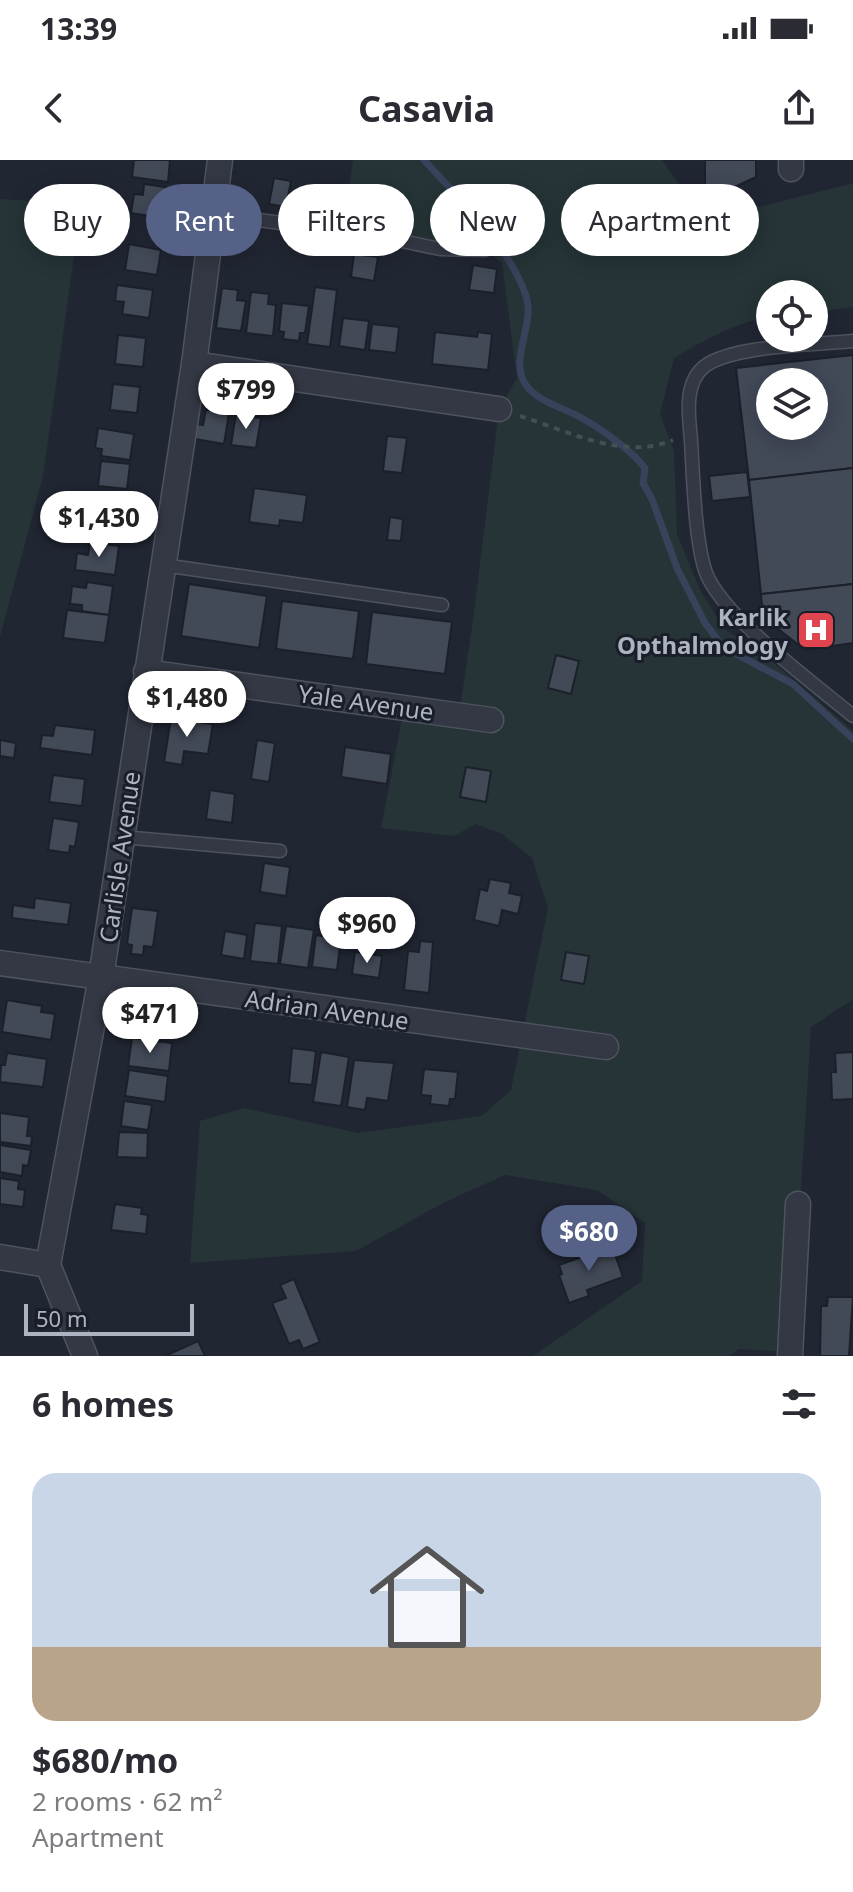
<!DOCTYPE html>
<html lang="en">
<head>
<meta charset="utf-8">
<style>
  :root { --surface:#fff; --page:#f7f7f7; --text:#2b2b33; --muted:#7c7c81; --line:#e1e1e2; --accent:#556186 }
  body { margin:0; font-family:"Noto Sans",sans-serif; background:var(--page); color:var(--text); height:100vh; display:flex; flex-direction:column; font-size:30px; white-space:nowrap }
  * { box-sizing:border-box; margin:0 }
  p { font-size:26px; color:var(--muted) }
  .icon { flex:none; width:44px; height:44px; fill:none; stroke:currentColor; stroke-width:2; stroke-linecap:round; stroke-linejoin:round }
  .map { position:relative; height:1196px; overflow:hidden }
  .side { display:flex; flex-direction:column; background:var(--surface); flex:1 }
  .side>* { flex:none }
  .hud { position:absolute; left:24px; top:24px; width:806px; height:72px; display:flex; gap:16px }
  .buttons { position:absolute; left:756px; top:120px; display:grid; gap:16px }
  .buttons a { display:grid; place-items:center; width:72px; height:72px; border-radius:50%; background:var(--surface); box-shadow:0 4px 20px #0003; font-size:40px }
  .scale { position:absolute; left:24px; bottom:20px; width:170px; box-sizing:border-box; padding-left:8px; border:4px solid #aeb3c1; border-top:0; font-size:22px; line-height:28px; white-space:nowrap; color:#aeb3c1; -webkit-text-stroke:6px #191e28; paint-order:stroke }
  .price { position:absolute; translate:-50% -68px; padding:0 18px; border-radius:28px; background:#fff; color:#222; font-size:26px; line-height:52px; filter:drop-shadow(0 2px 4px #0008) }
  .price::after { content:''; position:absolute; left:50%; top:48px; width:24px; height:18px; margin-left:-12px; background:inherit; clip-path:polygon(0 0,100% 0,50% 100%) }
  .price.on { background:var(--accent); color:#fff }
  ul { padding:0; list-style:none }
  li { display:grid; align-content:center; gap:16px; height:424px; padding:0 32px }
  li+li { border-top:2px solid var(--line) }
  li span { display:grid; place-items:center; height:248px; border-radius:24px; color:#555 }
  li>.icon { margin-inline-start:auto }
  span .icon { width:144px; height:144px; fill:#fffc; stroke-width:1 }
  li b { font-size:34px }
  h2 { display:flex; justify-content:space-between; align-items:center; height:96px; padding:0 32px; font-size:34px }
  .chip { padding:0 28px; border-radius:36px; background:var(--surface); box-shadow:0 4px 20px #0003; font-size:28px; line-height:72px }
  .chip.on { background:var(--accent); color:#fff }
  .status { display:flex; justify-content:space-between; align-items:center; height:56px; padding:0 40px; background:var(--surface); direction:ltr }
  .status svg { height:22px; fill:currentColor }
  header { display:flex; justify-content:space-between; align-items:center; height:104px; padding:0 32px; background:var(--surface); font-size:36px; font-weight:700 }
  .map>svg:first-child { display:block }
</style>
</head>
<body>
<div class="status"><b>13:39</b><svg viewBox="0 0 49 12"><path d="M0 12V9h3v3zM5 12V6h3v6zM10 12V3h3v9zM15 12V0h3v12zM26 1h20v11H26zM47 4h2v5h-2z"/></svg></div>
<header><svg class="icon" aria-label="back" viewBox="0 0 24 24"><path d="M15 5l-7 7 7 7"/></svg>Casavia<svg class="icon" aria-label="share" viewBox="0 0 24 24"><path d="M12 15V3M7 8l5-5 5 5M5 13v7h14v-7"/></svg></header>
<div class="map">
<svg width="853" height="1196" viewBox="0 0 853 1196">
  <rect width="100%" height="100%" fill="#212633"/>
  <!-- green -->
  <g fill="#263437">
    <path d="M353,0H662L683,30L759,47L853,23V147L814,152V134H770V157C736,162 703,181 674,198L660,254L674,291L677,374L700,430L725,470L759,490L853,571V839L811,867L791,1192L739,1189L729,1196H533L642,1121L645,1063L597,1030L505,1015L447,1041L356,1091L190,1103L200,961L244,948L358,973L482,956L511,930L548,748L532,698L502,674L476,664L454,676L381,668L404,548L459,555L474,453L499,249L517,218L502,103L485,90L344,71Z"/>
    <polygon points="0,39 67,43 77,75 43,316 0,477"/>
  </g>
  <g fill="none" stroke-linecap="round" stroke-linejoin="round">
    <!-- stream -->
    <path stroke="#38425b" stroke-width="7" d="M424,0C459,39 509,85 526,136C536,164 508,199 526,225C537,241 561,247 578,256C599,267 631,290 645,308L643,323L652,339L677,408L705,463L723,487L793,524L853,579"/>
  </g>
  <!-- building -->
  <g fill="#424957" stroke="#1b202a" stroke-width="2" fill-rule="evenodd">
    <polygon points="134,0 170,0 168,22 132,17"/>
    <polygon points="705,0 756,0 756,17 724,32 705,31"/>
    <polygon points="274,18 291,21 286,47 269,44"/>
    <polygon points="144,24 172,28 168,59 131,53 134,34 143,35"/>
    <polygon points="129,84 161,90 157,115 125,110"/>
    <polygon points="354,94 378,97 374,121 351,117"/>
    <polygon points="473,105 497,109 494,133 469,130"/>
    <polygon points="117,125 153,130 149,158 122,154 124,142 115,141"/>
    <polygon points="315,127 337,130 330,187 307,184"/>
    <polygon points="222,128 238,130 237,140 246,141 241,171 216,168"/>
    <polygon points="251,132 269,134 268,144 276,145 273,176 246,173"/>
    <polygon points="282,143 309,146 305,173 300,173 299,181 283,179 284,172 279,171"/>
    <polygon points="343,158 369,161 365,190 339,186"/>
    <polygon points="372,164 399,167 396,193 369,190"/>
    <polygon points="435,172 477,177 478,172 492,174 488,210 432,204"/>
    <polygon points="118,175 146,178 143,207 115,204"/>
    <path d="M853,195V308L749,320L736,208ZM770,222H814V266H770Z"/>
    <polygon points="113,224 140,227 137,253 110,250"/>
    <polygon points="206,250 229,253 224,284 195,279 197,264 203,265"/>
    <polygon points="236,254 261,258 256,288 231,285"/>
    <polygon points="98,268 134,274 130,300 101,296 102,289 95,288"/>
    <polygon points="387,276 407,278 402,313 383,311"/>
    <polygon points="101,301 130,304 127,329 98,326"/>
    <polygon points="853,308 853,424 761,434 749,320"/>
    <polygon points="747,312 750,337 712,341 709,316"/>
    <polygon points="254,328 307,335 303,363 280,360 279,366 249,362"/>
    <polygon points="98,340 126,344 122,369 95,365"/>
    <polygon points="390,357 403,359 401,381 387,380"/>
    <polygon points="90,382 119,386 115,415 75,410 77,393 88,395"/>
    <polygon points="87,422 113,426 109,455 82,451 82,445 70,444 72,426 86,428"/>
    <polygon points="189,424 267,436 259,488 181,476"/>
    <polygon points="853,424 853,483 805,490 763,457 761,434"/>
    <polygon points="282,441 359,451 353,499 276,489"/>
    <polygon points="67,450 109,455 105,483 63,478"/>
    <polygon points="372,452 452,462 445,514 366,504"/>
    <polygon points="556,495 579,501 571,534 548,528"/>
    <polygon points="171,558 213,564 208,594 184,591 182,605 164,602"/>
    <polygon points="55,565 95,570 92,595 40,588 42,575 53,576"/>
    <polygon points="0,580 16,583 14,598 0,596"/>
    <polygon points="257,580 275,583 269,622 251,619"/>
    <polygon points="345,587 391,594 387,624 341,617"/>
    <polygon points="466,607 491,611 486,642 460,637"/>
    <polygon points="53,615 85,619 82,646 49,642"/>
    <polygon points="210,630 235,634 232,663 206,659"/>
    <polygon points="53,658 79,662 75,687 70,686 69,693 48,690"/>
    <polygon points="264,703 290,707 286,736 260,732"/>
    <polygon points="490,719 511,723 509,733 522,736 518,754 502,750 499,766 474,760 480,729 487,731"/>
    <polygon points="35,738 71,743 68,765 12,758 13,745 34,748"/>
    <polygon points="132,748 158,751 153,787 144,786 143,795 131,794 132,785 127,784"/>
    <polygon points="255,763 282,766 278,804 250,801"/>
    <polygon points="286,766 314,770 308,808 280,804"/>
    <polygon points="225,771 247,775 244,799 221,795"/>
    <polygon points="316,775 341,779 337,810 312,807"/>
    <polygon points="420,781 433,782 429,833 404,830 408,791 419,792"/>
    <polygon points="355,792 382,796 379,818 352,814"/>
    <polygon points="566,792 589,796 584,824 561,820"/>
    <polygon points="7,840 42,846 41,852 55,854 51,880 2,872"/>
    <polygon points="137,846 169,851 168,856 178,858 175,875 170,874 169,879 128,870 131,852 136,852"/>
    <polygon points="132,878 172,883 169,911 128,906"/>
    <polygon points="292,888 316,891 312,925 289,923"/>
    <polygon points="321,892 349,897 341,946 313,942"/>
    <polygon points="853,892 853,939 832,940 831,912 836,912 835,893"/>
    <polygon points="7,893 47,899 43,927 0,922 1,905 5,905"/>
    <polygon points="354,900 394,903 388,941 367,938 365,950 347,947"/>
    <polygon points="424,909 458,912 455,939 450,939 449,946 430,944 431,936 421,935"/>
    <polygon points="129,910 168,916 165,942 125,936"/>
    <polygon points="124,941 152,945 148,970 121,966"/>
    <polygon points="0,953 29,957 27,976 32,976 31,986 0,982"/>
    <polygon points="119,972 148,973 147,998 117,997"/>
    <polygon points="0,985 31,990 28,1006 23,1005 22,1016 0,1012"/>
    <polygon points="0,1018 19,1021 18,1029 25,1030 23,1047 0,1044"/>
    <polygon points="115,1044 142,1048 141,1054 148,1055 146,1074 111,1070"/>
    <polygon points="612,1086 623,1117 587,1130 589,1136 569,1143 559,1115 562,1114 559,1105"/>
    <polygon points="294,1119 320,1182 303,1189 299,1180 289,1184 272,1143 286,1138 280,1125"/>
    <polygon points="828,1137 853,1137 849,1196 820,1196 821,1146 827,1146"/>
    <polygon points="198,1181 205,1196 168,1196 167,1195"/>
  </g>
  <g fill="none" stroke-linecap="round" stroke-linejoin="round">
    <!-- lane casing -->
    <g stroke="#4e535f" stroke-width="15">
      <g id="lane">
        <polyline points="214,54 378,76 440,89 485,90"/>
        <path d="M853,181C815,185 734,185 705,206C683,223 689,257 691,280C693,315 695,383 706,413C723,457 815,524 853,556"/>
        <polyline points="163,405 442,445"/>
        <polyline points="122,677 280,691"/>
      </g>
    </g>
    <!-- street casing -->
    <g stroke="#4e535f" stroke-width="27">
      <g id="street">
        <polyline points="791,0 791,9"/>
        <polyline points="194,204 499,249"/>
        <polyline points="146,512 491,560"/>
        <polyline points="0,803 606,887"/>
        <polyline points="0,1097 48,1105"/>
        <polyline points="85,1196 48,1105 101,817 194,204 220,0"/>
        <polyline points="790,1196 798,1044"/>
      </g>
    </g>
    <!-- path -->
    <path stroke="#424f54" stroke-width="4" stroke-dasharray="6 6" stroke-linecap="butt" d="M520,256C568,271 624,301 673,280"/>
    <!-- lane -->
    <use href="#lane" stroke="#343844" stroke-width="12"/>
    <!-- street -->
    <use href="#street" stroke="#343844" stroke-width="24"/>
  </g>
  <!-- icons -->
  <defs>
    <g id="hospital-square" transform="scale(2)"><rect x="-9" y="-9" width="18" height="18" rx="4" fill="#e0444e" stroke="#191e28"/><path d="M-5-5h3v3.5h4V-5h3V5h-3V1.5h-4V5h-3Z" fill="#fff"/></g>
  </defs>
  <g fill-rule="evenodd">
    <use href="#hospital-square" x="816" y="470"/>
  </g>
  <g text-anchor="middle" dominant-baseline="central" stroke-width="6" stroke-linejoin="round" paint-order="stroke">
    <!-- poi labels -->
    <g font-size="24" font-weight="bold" fill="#aeb3c1" stroke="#191e28" text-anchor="end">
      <text x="788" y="456">Karlik<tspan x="788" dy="28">Opthalmology</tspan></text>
    </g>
    <!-- street labels -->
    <g font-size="24" fill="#aeb3c1" stroke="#191e28">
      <text transform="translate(366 542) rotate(8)">Yale Avenue</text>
      <text transform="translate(119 697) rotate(-82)">Carlisle Avenue</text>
      <text transform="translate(327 849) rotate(8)">Adrian Avenue</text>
    </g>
  </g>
</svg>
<div class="buttons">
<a><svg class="icon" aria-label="locate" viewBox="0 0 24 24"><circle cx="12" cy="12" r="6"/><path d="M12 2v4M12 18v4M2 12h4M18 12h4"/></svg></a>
<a><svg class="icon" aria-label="layers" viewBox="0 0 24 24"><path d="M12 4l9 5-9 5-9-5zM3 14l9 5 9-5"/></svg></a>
</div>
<div class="scale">50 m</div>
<b class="price" style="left:246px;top:271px">$799</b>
<b class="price" style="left:99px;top:399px">$1,430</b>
<b class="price" style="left:187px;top:579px">$1,480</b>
<b class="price" style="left:367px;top:805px">$960</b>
<b class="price" style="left:150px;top:895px">$471</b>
<b class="price on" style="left:589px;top:1113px">$680</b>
<div class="hud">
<a class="chip">Buy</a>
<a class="chip on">Rent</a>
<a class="chip">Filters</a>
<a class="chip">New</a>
<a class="chip">Apartment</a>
</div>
</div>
<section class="side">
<h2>6 homes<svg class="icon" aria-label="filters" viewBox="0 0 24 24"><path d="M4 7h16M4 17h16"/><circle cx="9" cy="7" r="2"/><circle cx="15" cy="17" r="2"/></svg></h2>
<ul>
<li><span style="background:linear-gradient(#c9d6e8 70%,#b9a48a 0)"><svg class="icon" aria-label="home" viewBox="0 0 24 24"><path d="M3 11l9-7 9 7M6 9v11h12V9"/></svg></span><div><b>$680/mo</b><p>2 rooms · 62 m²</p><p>Apartment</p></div></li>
</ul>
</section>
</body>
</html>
